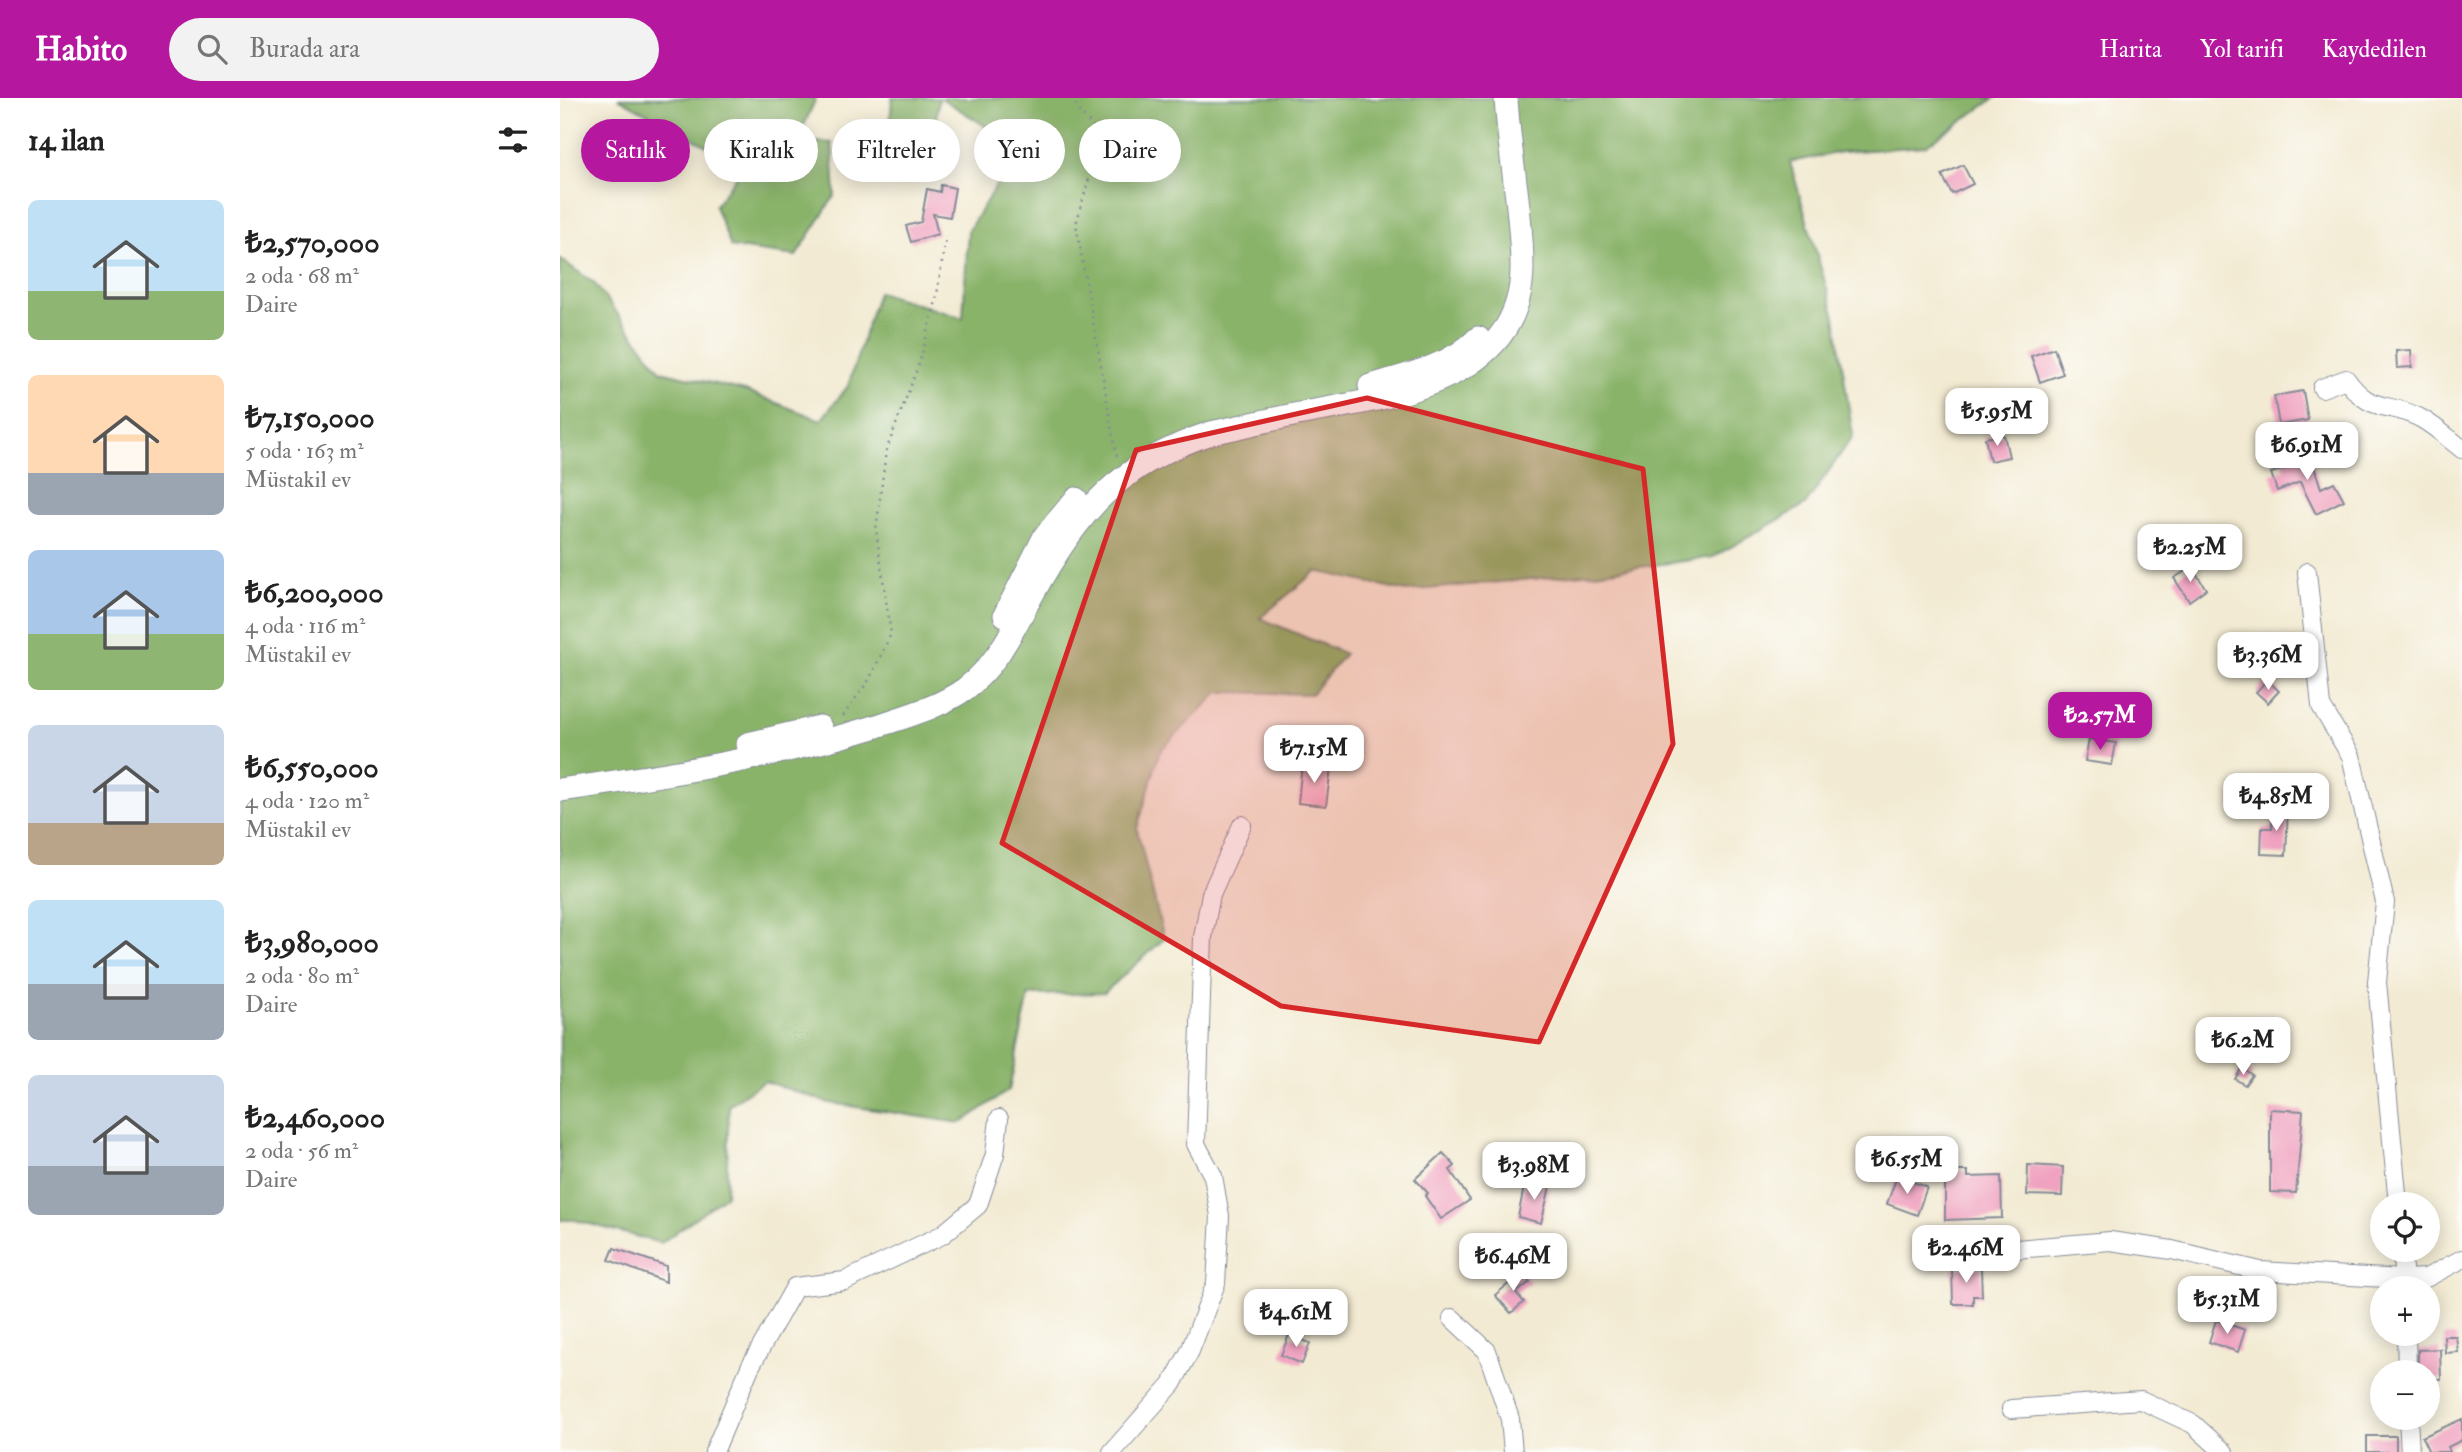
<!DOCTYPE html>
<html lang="tr">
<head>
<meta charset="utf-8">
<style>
  :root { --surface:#fff; --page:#f2f2f2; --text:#222; --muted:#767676; --accent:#b5179e }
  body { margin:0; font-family:"IM FELL Double Pica",serif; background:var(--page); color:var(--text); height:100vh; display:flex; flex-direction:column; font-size:26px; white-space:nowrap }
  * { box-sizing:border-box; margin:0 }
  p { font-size:23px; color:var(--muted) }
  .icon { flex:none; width:38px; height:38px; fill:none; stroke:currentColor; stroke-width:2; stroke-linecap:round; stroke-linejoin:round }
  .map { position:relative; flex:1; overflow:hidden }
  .sheet { display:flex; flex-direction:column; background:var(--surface); width:560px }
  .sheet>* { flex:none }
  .hud { position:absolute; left:21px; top:21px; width:665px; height:63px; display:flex; gap:14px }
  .fabs { position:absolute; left:1810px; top:1094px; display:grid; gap:14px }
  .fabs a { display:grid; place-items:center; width:70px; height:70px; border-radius:50%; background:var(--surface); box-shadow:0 4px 18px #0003; font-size:35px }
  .price { position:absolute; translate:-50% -60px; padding:0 16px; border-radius:14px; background:#fff; color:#222; font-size:23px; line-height:46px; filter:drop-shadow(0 2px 4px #0008) }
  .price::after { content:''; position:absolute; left:50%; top:42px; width:21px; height:16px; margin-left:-10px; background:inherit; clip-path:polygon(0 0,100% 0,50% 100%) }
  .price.current { background:var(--accent); color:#fff }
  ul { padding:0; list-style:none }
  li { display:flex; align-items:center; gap:21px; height:175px; padding:0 28px }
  li span { display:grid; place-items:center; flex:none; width:196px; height:140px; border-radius:10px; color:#555 }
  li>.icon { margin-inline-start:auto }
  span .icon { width:84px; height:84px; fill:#fffc; stroke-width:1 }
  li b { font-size:30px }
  h2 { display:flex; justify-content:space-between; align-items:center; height:84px; padding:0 28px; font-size:30px }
  .pill { padding:0 24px; border-radius:32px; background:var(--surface); box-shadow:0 4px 18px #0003; font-size:24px; line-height:63px }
  .pill.current { background:var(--accent); color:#fff }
  header { display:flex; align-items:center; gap:42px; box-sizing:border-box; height:98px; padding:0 35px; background:var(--accent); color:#fff }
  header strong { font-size:33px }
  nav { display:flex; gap:38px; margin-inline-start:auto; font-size:24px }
  .search { width:490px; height:63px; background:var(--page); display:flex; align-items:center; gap:18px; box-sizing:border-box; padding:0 24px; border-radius:38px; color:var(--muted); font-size:26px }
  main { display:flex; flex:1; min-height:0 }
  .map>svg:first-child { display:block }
</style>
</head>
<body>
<header>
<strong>Habito</strong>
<div class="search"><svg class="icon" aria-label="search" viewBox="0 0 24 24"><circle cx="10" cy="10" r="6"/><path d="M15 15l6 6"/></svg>Burada ara</div>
<nav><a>Harita</a><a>Yol tarifi</a><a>Kaydedilen</a></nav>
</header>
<main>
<section class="sheet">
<h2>14 ilan<svg class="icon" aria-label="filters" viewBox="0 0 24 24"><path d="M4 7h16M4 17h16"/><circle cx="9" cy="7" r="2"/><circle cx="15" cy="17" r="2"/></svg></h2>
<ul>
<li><span style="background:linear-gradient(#bfe0f5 65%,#8fb573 0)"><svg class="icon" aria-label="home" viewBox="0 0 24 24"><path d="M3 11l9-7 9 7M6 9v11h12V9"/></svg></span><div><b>₺2,570,000</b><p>2 oda · 68 m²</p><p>Daire</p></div></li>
<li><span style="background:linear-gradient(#ffd9b3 70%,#9aa5b1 0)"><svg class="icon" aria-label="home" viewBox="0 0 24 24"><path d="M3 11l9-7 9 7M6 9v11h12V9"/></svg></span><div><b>₺7,150,000</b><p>5 oda · 163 m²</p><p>Müstakil ev</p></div></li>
<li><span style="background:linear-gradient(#a9c7e8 60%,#8fb573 0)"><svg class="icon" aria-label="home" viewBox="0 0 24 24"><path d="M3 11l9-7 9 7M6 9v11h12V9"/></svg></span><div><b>₺6,200,000</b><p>4 oda · 116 m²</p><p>Müstakil ev</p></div></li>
<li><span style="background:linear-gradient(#c9d6e8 70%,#b9a48a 0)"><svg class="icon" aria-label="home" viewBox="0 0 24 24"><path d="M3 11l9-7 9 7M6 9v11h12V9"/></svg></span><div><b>₺6,550,000</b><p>4 oda · 120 m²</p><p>Müstakil ev</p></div></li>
<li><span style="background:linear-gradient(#bfe0f5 60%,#9aa5b1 0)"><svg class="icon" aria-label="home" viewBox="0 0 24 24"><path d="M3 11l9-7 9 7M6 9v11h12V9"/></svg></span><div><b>₺3,980,000</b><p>2 oda · 80 m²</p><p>Daire</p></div></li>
<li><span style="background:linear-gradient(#c9d6e8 65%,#9aa5b1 0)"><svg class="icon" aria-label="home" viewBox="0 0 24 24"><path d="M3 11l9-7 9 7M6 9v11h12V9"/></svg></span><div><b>₺2,460,000</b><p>2 oda · 56 m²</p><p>Daire</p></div></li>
</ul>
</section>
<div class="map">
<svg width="1902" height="1354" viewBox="0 0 1902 1354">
  <rect width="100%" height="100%" fill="#fdfcf7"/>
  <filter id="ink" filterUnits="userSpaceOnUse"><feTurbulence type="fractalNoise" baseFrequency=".0143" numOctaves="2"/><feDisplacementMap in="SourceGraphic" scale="14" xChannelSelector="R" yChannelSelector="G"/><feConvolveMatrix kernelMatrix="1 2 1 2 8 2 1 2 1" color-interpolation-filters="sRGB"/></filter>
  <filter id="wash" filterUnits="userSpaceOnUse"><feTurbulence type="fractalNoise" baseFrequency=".00686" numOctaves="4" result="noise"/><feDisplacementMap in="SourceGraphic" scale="28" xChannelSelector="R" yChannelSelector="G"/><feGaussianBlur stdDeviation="1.57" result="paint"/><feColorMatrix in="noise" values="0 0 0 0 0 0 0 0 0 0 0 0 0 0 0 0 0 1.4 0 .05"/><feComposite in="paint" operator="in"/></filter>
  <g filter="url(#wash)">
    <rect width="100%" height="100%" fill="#f2ead2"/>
    <!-- forest -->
    <g fill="#8ab36a" stroke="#527164" stroke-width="2">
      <polygon points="58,0 256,0 237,43 272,45 275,97 236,158 171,149 155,108 184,68"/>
      <polygon points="332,0 379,0 368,73 329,41"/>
      <polygon points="381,0 1435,0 1365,48 1281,54 1230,64 1275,219 1293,338 1245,407 1153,459 1035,475 846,493 756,473 700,520 785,556 751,596 659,594 600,653 577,731 604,841 544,895 469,897 449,992 401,1025 270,1005 204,983 169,1007 166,1097 101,1145 15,1122 0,1122 0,161 34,185 101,273 185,293 261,322 288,288 318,194 403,220 408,133 445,73 424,27"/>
    </g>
    <g id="blocks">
      <!-- building -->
      <g fill="#f0a2c0">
        <polygon points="1403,67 1413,86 1392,96 1382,77"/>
        <polygon points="381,87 395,90 390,119 373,116 378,136 351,144 346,128 361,124 367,91 380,94"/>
        <polygon points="1494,250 1503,276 1480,284 1471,258"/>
        <polygon points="1851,252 1852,269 1837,270 1836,253"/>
        <polygon points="1743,293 1748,322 1719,327 1714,298"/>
        <polygon points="1444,337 1449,359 1430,363 1425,340"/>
        <polygon points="1749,354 1761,390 1774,384 1784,402 1756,416 1740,384 1717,393 1711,375 1725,371 1722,363"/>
        <polygon points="1632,469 1646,491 1629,503 1614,480"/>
        <polygon points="1707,582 1719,593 1708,605 1696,594"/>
        <polygon points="1529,641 1556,645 1552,667 1525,663"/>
        <polygon points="742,666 771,670 766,708 738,705"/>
        <polygon points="1713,707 1728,708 1726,757 1701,756 1702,730 1712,730"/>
        <polygon points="1682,970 1692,977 1685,987 1675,981"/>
        <polygon points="1710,1011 1743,1013 1736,1095 1710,1094"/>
        <polygon points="883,1055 895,1068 890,1072 910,1102 881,1121 865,1098 868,1095 855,1081"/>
        <polygon points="1468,1067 1503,1069 1502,1098 1467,1097"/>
        <polygon points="1385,1073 1408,1073 1408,1079 1441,1078 1442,1120 1385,1122"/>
        <polygon points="1337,1078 1367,1089 1357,1117 1327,1106"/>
        <polygon points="965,1084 990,1089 981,1125 958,1119"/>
        <polygon points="54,1150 106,1168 106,1184 49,1162"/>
        <polygon points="1392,1170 1421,1170 1422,1198 1413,1198 1413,1206 1393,1206"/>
        <polygon points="962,1175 970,1184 956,1195 964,1204 951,1215 935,1197"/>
        <polygon points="1656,1222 1685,1232 1678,1254 1649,1244"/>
        <polygon points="729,1237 750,1245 742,1266 721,1257"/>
        <polygon points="1884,1238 1896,1238 1898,1254 1885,1255"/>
        <polygon points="1880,1251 1881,1281 1867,1281 1867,1274 1858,1274 1858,1252"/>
        <polygon points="1902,1321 1902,1342 1888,1349 1890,1354 1869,1354 1862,1339"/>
        <rect x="1807" y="1338" width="29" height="16"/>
      </g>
    </g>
  </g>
  <g filter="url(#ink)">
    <use href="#blocks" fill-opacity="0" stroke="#868c98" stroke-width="2"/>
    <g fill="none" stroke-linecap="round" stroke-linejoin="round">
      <!-- minor casing -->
      <g stroke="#868c98" stroke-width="20">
        <g id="minor">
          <path d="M1762,290L1786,281C1812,318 1828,302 1862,321C1876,329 1889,341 1902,351"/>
          <polyline points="1747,474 1761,608 1791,658 1825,804 1817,884 1838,1106"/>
          <polyline points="1842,1152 1844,1190"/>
          <polyline points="1433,1153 1550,1143 1612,1152 1700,1173 1844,1181 1866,1180 1902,1161"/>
          <polyline points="892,1220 927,1253 950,1321 953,1354"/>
          <polyline points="1846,1236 1847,1274"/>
          <polyline points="1451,1311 1581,1302 1633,1326 1664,1354"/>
          <polyline points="1848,1320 1850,1354"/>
          <polyline points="154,1354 190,1269 235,1189 285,1183 382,1137 418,1107 435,1056 439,1021"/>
          <polyline points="552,1354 612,1286 630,1253 656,1185 660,1118 653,1078 636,1046 643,839 651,796 682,727"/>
        </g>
      </g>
      <!-- major casing -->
      <g stroke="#868c98" stroke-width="25">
        <g id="major">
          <path d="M810,288C845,278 892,268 918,240"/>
          <polyline points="445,517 485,438 516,401"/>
          <polyline points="188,646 260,629"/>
          <path d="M0,692C107,677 214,660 317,628C346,618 380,609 405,591C438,566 452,533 472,497C517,415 559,365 651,335C684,328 716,320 749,314C834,299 961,282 962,170C962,113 949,56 946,0"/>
        </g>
      </g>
      <!-- path -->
      <g stroke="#868c98" stroke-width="2.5" stroke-dasharray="2 5" stroke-linecap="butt">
        <polyline points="513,0 520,15 537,33 537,52 516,126 557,360"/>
        <polyline points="283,618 309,582 331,536 316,432 326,353 359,266 376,203 386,138"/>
      </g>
      <!-- minor -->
      <use href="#minor" stroke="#fff" stroke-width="18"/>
      <!-- major -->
      <use href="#major" stroke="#fff" stroke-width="23"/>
    </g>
  </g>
  <!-- marked area -->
  <path fill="#d62828" fill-opacity="0.2" stroke="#d62828" stroke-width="5" stroke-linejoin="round" d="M807,300L1083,371L1113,646L979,944L721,908L442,745L576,352Z"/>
</svg>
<div class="fabs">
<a><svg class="icon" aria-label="locate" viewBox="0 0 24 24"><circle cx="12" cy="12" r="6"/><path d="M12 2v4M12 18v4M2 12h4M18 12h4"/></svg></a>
<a>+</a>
<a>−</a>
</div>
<b class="price" style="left:1437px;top:350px">₺5.95M</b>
<b class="price" style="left:1747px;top:384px">₺6.91M</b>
<b class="price" style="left:1630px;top:486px">₺2.25M</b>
<b class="price" style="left:1708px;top:594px">₺3.36M</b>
<b class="price current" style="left:1540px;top:654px">₺2.57M</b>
<b class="price" style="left:754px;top:687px">₺7.15M</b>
<b class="price" style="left:1716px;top:735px">₺4.85M</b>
<b class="price" style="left:1683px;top:979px">₺6.2M</b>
<b class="price" style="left:1347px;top:1098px">₺6.55M</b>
<b class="price" style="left:974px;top:1104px">₺3.98M</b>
<b class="price" style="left:1406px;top:1187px">₺2.46M</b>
<b class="price" style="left:953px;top:1195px">₺6.46M</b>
<b class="price" style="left:1667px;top:1238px">₺5.31M</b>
<b class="price" style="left:736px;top:1251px">₺4.61M</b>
<div class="hud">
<a class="pill current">Satılık</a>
<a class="pill">Kiralık</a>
<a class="pill">Filtreler</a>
<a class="pill">Yeni</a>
<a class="pill">Daire</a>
</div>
</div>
</main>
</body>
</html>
